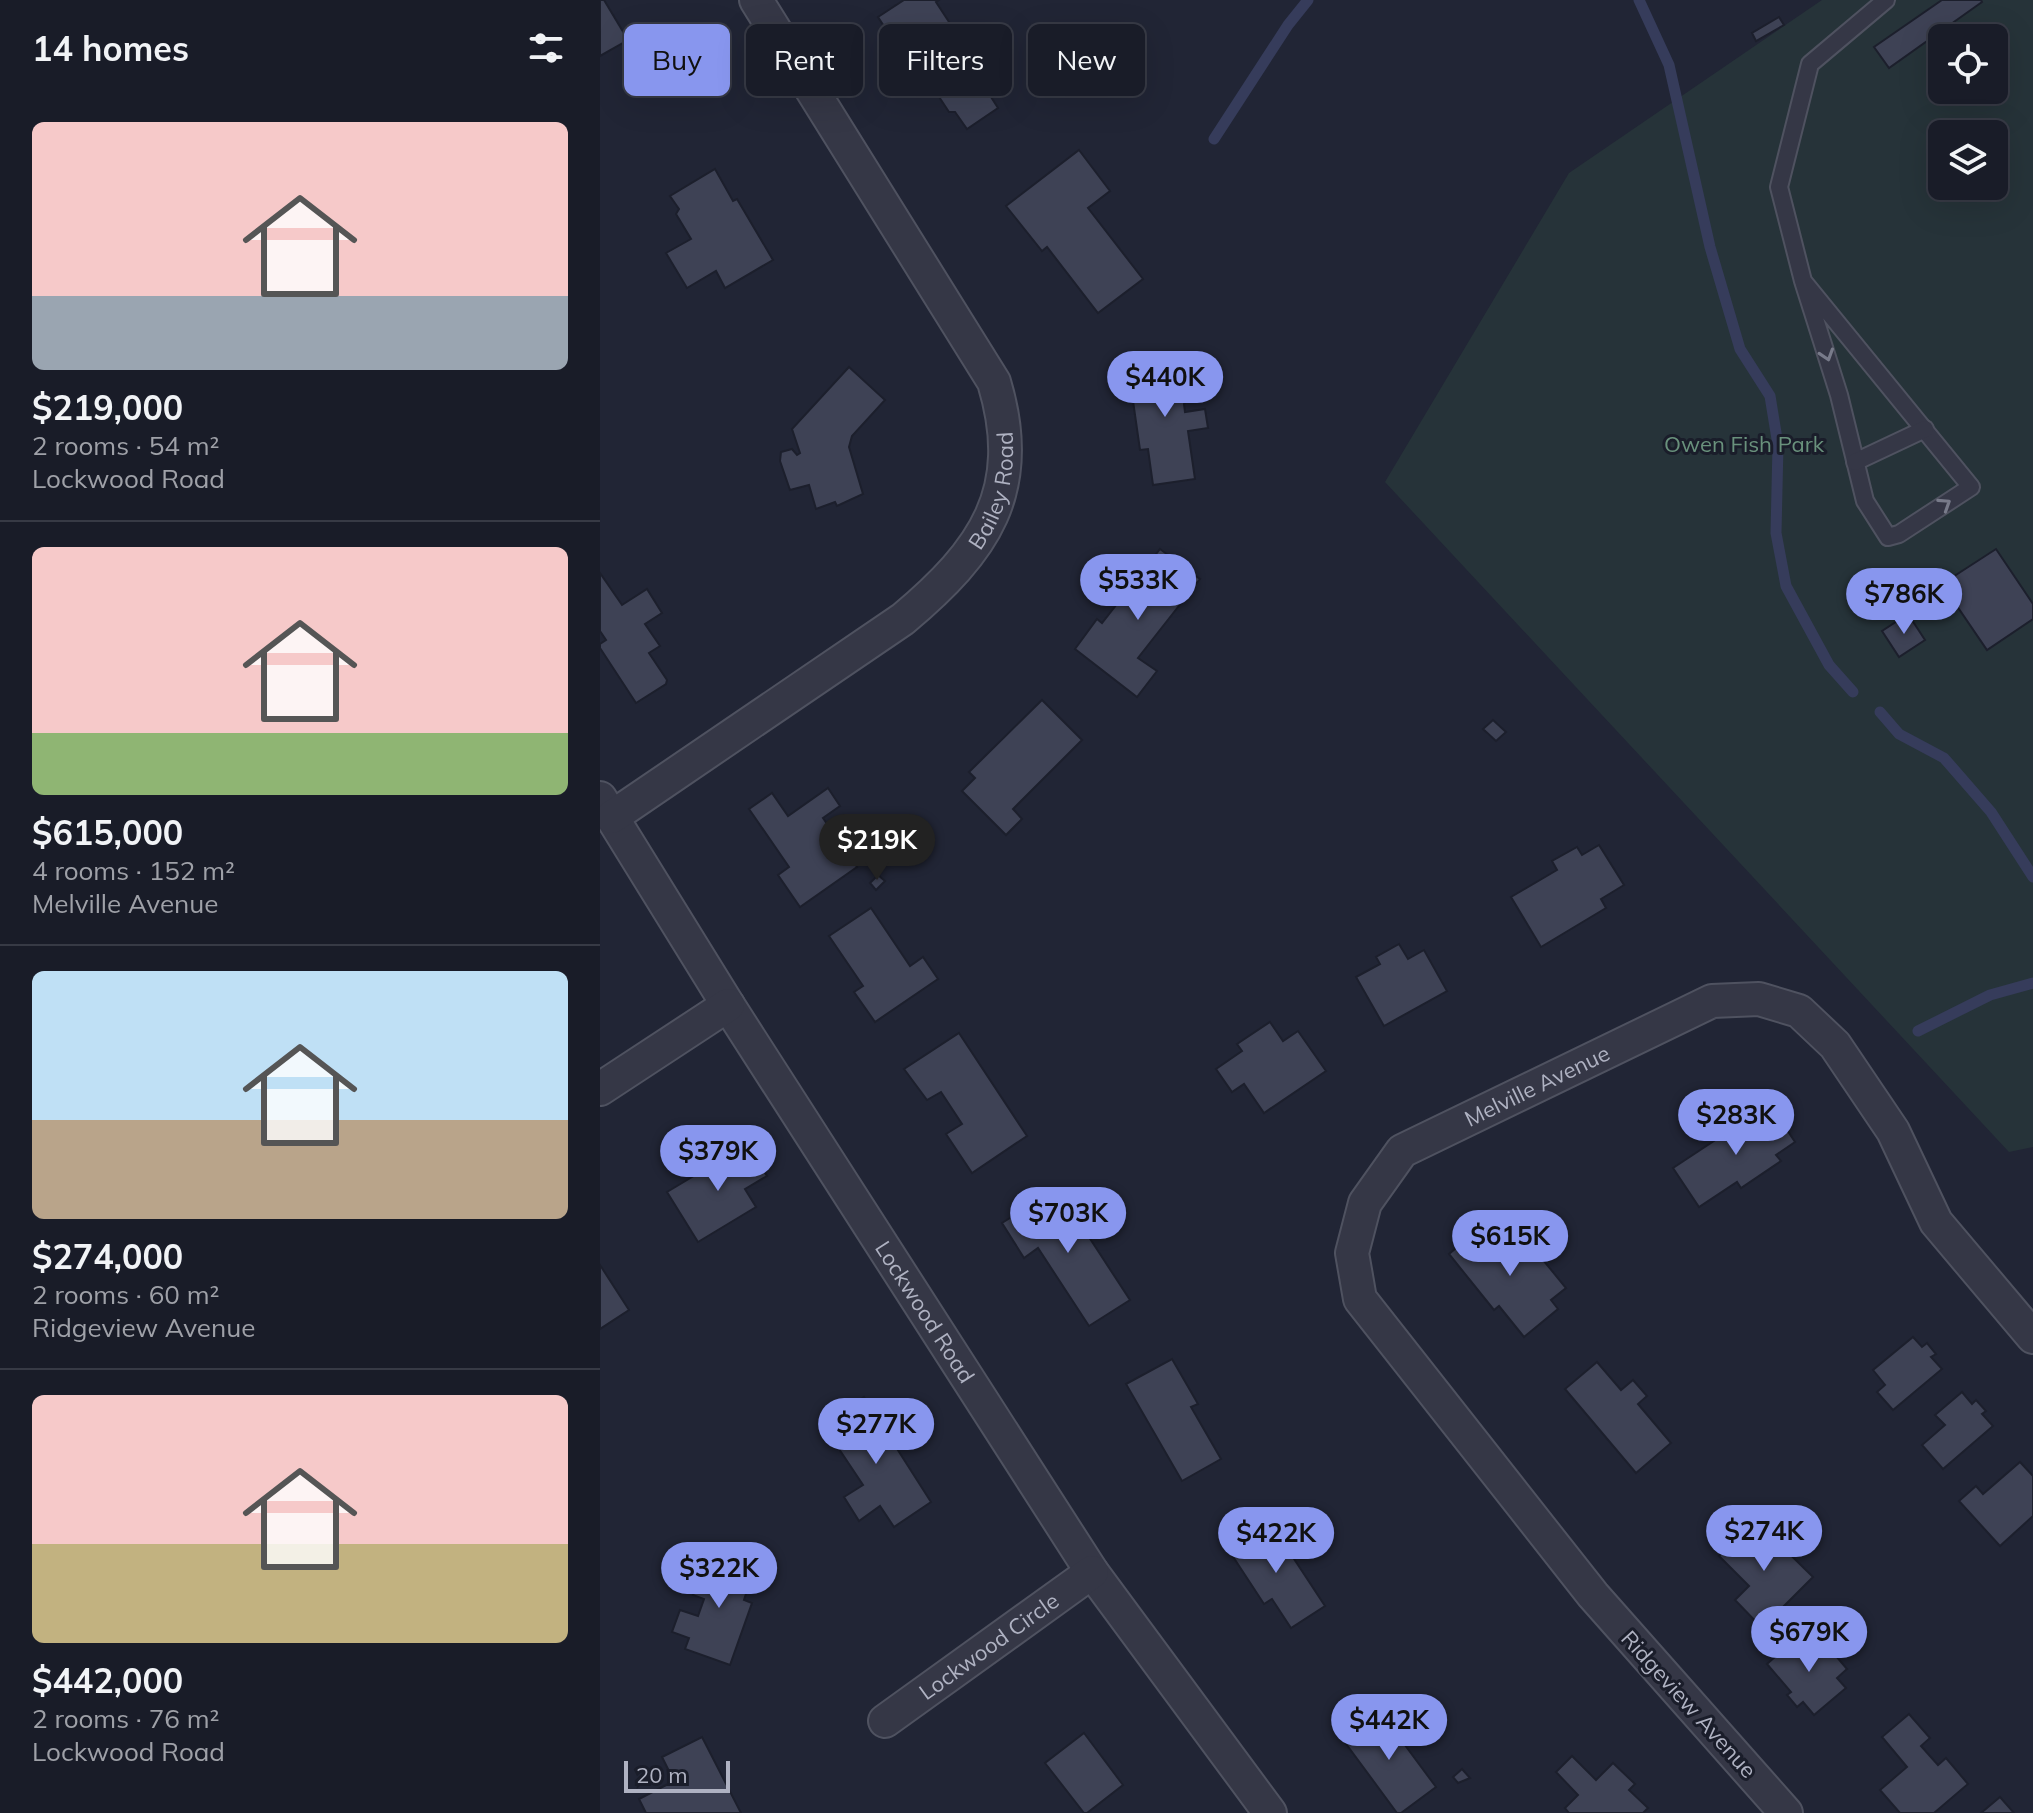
<!DOCTYPE html>
<html lang="en">
<head>
<meta charset="utf-8">
<style>
  :root { --surface:#191c28; --page:#222530; --text:#f1f3f6; --muted:#9fa1a8; --line:#373a45; --accent:#8896ee }
  body { margin:0; font-family:Mulish,sans-serif; background:var(--page); color:var(--text); height:100vh; display:flex; flex-direction:column; font-size:30px; white-space:nowrap }
  * { box-sizing:border-box; margin:0 }
  p { font-size:26px; color:var(--muted) }
  .icon { flex:none; width:44px; height:44px; fill:none; stroke:currentColor; stroke-width:2; stroke-linecap:round; stroke-linejoin:round }
  .map { position:relative; flex:1; overflow:hidden }
  .drawer { display:flex; flex-direction:column; background:var(--surface); width:600px }
  .drawer>* { flex:none }
  .guide { position:absolute; left:24px; top:24px; width:760px; height:72px; display:flex; gap:16px }
  .tools { position:absolute; left:1328px; top:24px; display:grid; gap:16px }
  .tools a { display:grid; place-items:center; width:80px; height:80px; border-radius:12px; background:var(--surface); box-shadow:0 8px 32px #0002,0 0 0 2px var(--line); font-size:40px }
  .scale { position:absolute; left:24px; bottom:20px; width:106px; box-sizing:border-box; padding-left:8px; border:4px solid #afb2c2; border-top:0; font-size:22px; line-height:28px; white-space:nowrap; color:#afb2c2; -webkit-text-stroke:6px #1a1d2a; paint-order:stroke }
  .price { position:absolute; translate:-50% -68px; padding:0 18px; border-radius:28px; background:var(--accent); color:#111; font-size:26px; line-height:52px; filter:drop-shadow(0 2px 4px #0008) }
  .price::after { content:''; position:absolute; left:50%; top:48px; width:24px; height:18px; margin-left:-12px; background:inherit; clip-path:polygon(0 0,100% 0,50% 100%) }
  .price.active { background:#222; color:#fff }
  ul { padding:0; list-style:none }
  li { display:grid; align-content:center; gap:16px; height:424px; padding:0 32px }
  li+li { border-top:2px solid var(--line) }
  li span { display:grid; place-items:center; height:248px; border-radius:12px; color:#555 }
  li>.icon { margin-inline-start:auto }
  span .icon { width:144px; height:144px; fill:#fffc; stroke-width:1 }
  li b { font-size:34px }
  h2 { display:flex; justify-content:space-between; align-items:center; height:96px; padding:0 32px; font-size:34px }
  .chip { padding:0 28px; border-radius:12px; background:var(--surface); box-shadow:0 8px 32px #0002,0 0 0 2px var(--line); font-size:28px; line-height:72px }
  .chip.active { background:var(--accent); color:#111 }
  main { display:flex; flex:1; min-height:0 }
  .map>svg:first-child { display:block }
</style>
</head>
<body>
<main>
<section class="drawer">
<h2>14 homes<svg class="icon" aria-label="filters" viewBox="0 0 24 24"><path d="M4 7h16M4 17h16"/><circle cx="9" cy="7" r="2"/><circle cx="15" cy="17" r="2"/></svg></h2>
<ul>
<li><span style="background:linear-gradient(#f6c9c9 70%,#9aa5b1 0)"><svg class="icon" aria-label="home" viewBox="0 0 24 24"><path d="M3 11l9-7 9 7M6 9v11h12V9"/></svg></span><div><b>$219,000</b><p>2 rooms · 54 m²</p><p>Lockwood Road</p></div></li>
<li><span style="background:linear-gradient(#f6c9c9 75%,#8fb573 0)"><svg class="icon" aria-label="home" viewBox="0 0 24 24"><path d="M3 11l9-7 9 7M6 9v11h12V9"/></svg></span><div><b>$615,000</b><p>4 rooms · 152 m²</p><p>Melville Avenue</p></div></li>
<li><span style="background:linear-gradient(#bfe0f5 60%,#b9a48a 0)"><svg class="icon" aria-label="home" viewBox="0 0 24 24"><path d="M3 11l9-7 9 7M6 9v11h12V9"/></svg></span><div><b>$274,000</b><p>2 rooms · 60 m²</p><p>Ridgeview Avenue</p></div></li>
<li><span style="background:linear-gradient(#f6c9c9 60%,#c2b280 0)"><svg class="icon" aria-label="home" viewBox="0 0 24 24"><path d="M3 11l9-7 9 7M6 9v11h12V9"/></svg></span><div><b>$442,000</b><p>2 rooms · 76 m²</p><p>Lockwood Road</p></div></li>
</ul>
</section>
<div class="map">
<svg width="1433" height="1813" viewBox="0 0 1433 1813">
  <rect width="100%" height="100%" fill="#212535"/>
  <!-- green -->
  <path fill="#263339" fill-rule="evenodd" d="M1222,0H1433V1147L1409,1152L785,482L969,173ZM1342,38H1394V90H1342ZM1342,134H1394V186H1342Z"/>
  <g fill="none" stroke-linecap="round" stroke-linejoin="round">
    <!-- stream -->
    <g stroke="#363c5b" stroke-width="11">
      <polyline points="1039,0 1069,65 1110,247 1140,349 1170,396 1178,445 1176,533 1186,586 1229,665 1253,692"/>
      <polyline points="614,139 688,25 708,0"/>
      <polyline points="1280,712 1299,734 1344,758 1391,812 1433,877"/>
      <polyline points="1318,1031 1390,995 1433,983"/>
    </g>
  </g>
  <!-- building -->
  <g fill="#3e4255" stroke="#1c1f2c" stroke-width="2">
    <polygon points="0,0 4,0 28,40 0,56"/>
    <polygon points="304,0 339,0 336,2 391,86 386,89 398,108 367,129 355,112 349,112 320,68 314,72 278,17"/>
    <polygon points="1342,0 1381,0 1382,2 1289,68 1274,47"/>
    <polygon points="1179,17 1184,25 1156,41 1152,33"/>
    <polygon points="479,150 510,191 488,208 543,279 498,313 447,247 442,251 406,206"/>
    <polygon points="115,169 133,201 137,199 173,260 125,288 116,271 87,288 66,253 91,239 76,214 79,209 70,196"/>
    <polygon points="581,359 587,400 584,404 585,412 605,409 608,428 588,431 595,479 553,485 548,449 540,450 528,366"/>
    <polygon points="249,367 285,400 252,436 249,447 263,494 237,506 235,502 216,509 209,485 190,490 180,461 181,452 192,449 197,455 200,453 192,429"/>
    <polygon points="560,549 600,579 538,658 557,671 537,697 475,649 497,619 502,623"/>
    <polygon points="1396,549 1433,604 1433,619 1387,650 1342,584"/>
    <polygon points="0,573 22,605 47,589 62,613 45,624 60,646 49,653 67,680 66,684 36,703 0,648 0,644 6,640 0,631"/>
    <polygon points="1308,614 1325,640 1299,657 1282,631"/>
    <polygon points="442,700 482,740 413,809 422,819 406,835 362,791 375,778 369,772"/>
    <polygon points="893,720 906,732 896,741 883,729"/>
    <polygon points="228,788 240,806 223,818 257,867 200,907 178,875 189,867 149,809 172,793 188,816"/>
    <polygon points="999,845 1024,885 1001,899 1006,908 941,947 911,897 957,870 952,861 977,847 982,855"/>
    <polygon points="278,875 285,881 276,890 270,883"/>
    <polygon points="271,908 310,966 323,957 338,979 275,1022 254,992 263,986 229,936"/>
    <polygon points="799,944 808,959 824,950 847,991 784,1026 756,977 780,964 776,957"/>
    <polygon points="670,1022 683,1041 698,1031 726,1071 664,1113 644,1084 632,1092 616,1069 642,1051 637,1044"/>
    <polygon points="359,1033 427,1136 372,1173 346,1134 362,1124 341,1092 327,1100 304,1069"/>
    <polygon points="1170,1104 1195,1142 1176,1155 1181,1161 1141,1188 1137,1182 1099,1207 1073,1168"/>
    <polygon points="147,1144 167,1176 145,1189 156,1207 98,1242 67,1192"/>
    <polygon points="457,1188 530,1300 489,1326 438,1248 424,1258 402,1223"/>
    <polygon points="886,1223 909,1250 925,1238 966,1288 951,1300 958,1309 924,1337 899,1306 894,1310 849,1254"/>
    <polygon points="0,1265 29,1310 0,1329"/>
    <polygon points="1313,1337 1322,1347 1327,1343 1336,1354 1331,1357 1342,1369 1293,1410 1277,1392 1285,1385 1273,1370"/>
    <polygon points="572,1359 598,1404 591,1407 621,1459 582,1481 526,1384"/>
    <polygon points="997,1362 1021,1390 1033,1380 1047,1396 1038,1404 1071,1443 1036,1473 965,1389"/>
    <polygon points="1362,1392 1372,1404 1376,1400 1386,1411 1382,1414 1393,1426 1343,1469 1322,1445 1345,1425 1335,1415"/>
    <polygon points="264,1397 331,1502 294,1527 280,1506 259,1521 244,1497 263,1485 223,1425"/>
    <polygon points="1420,1462 1433,1476 1433,1516 1400,1546 1359,1501 1376,1486 1383,1494"/>
    <polygon points="1155,1520 1213,1577 1162,1628 1135,1600 1149,1586 1119,1556"/>
    <polygon points="669,1521 725,1606 691,1628 672,1599 664,1604 628,1549"/>
    <polygon points="122,1551 156,1564 144,1600 152,1603 130,1665 85,1649 89,1638 72,1632 80,1610 98,1616 104,1599 93,1595 100,1575 113,1579"/>
    <polygon points="1203,1632 1223,1656 1231,1650 1247,1669 1237,1678 1246,1688 1214,1715 1203,1702 1197,1707 1187,1695 1191,1692 1167,1664"/>
    <polygon points="779,1710 836,1787 801,1813 797,1813 741,1737"/>
    <polygon points="1309,1714 1330,1738 1321,1746 1338,1765 1346,1758 1368,1784 1334,1813 1300,1813 1280,1790 1307,1767 1282,1737"/>
    <polygon points="484,1733 523,1785 487,1813 484,1813 445,1763"/>
    <polygon points="102,1737 141,1813 46,1813 39,1799 74,1781 62,1757"/>
    <polygon points="972,1756 996,1780 1013,1763 1035,1784 1029,1790 1048,1808 1043,1813 969,1813 965,1808 978,1795 956,1772"/>
    <polygon points="862,1769 870,1778 858,1783 853,1777"/>
    <polygon points="1400,1797 1414,1813 1381,1813"/>
  </g>
  <g fill="none" stroke-linecap="round" stroke-linejoin="round">
    <!-- lane casing -->
    <g stroke="#4f5260" stroke-width="20">
      <g id="lane">
        <polyline points="1203,281 1371,487 1299,534 1288,537 1265,501 1239,395 1203,281 1179,187 1210,64 1286,0"/>
        <polyline points="1255,462 1325,429"/>
      </g>
    </g>
    <!-- street casing -->
    <g stroke="#4f5260" stroke-width="36">
      <g id="street">
        <path id="s1" d="M0,798L128,1005L492,1572L670,1813"/>
        <path id="s2" d="M12,817L303,619C384,551 427,491 394,382L156,0"/>
        <polyline points="0,1089 128,1005"/>
        <path id="s3" d="M285,1721L492,1572"/>
        <path id="s4" d="M1186,1813L993,1595L760,1299L752,1253L765,1203L802,1151L1112,1001L1159,999L1199,1011L1235,1045L1293,1131L1336,1222L1433,1337"/>
      </g>
    </g>
    <!-- lane -->
    <use href="#lane" stroke="#353746" stroke-width="16"/>
    <!-- street -->
    <use href="#street" stroke="#353746" stroke-width="32"/>
  </g>
  <!-- one-way arrows -->
  <defs><path id="oneway-chevron" d="M-2-3.5L2.5 0L-2 3.5" fill="none" stroke-width="1.6" stroke-linecap="round" stroke-linejoin="round" transform="scale(2)"/></defs>
  <g stroke="#787b8a">
    <use href="#oneway-chevron" transform="translate(1227 355) rotate(72)"/>
    <use href="#oneway-chevron" transform="translate(1345 504) rotate(-33)"/>
  </g>
  <g text-anchor="middle" dominant-baseline="central" stroke-width="6" stroke-linejoin="round" paint-order="stroke">
    <!-- park labels -->
    <g font-size="22" fill="#69917c" stroke="#1a1d2a">
      <text x="1144" y="444">Owen Fish Park</text>
    </g>
    <!-- street labels -->
    <g font-size="22" fill="#afb2c2" stroke="#1a1d2a">
      <text stroke="none"><textPath href="#s2" startOffset="514">Bailey Road</textPath></text>
      <text stroke="none"><textPath href="#s4" startOffset="980">Melville Avenue</textPath></text>
      <text stroke="none"><textPath href="#s1" startOffset="608">Lockwood Road</textPath></text>
      <text stroke="none"><textPath href="#s3" startOffset="128">Lockwood Circle</textPath></text>
      <text transform="translate(1089 1704) rotate(48)">Ridgeview Avenue</text>
    </g>
  </g>
</svg>
<div class="tools">
<a><svg class="icon" aria-label="locate" viewBox="0 0 24 24"><circle cx="12" cy="12" r="6"/><path d="M12 2v4M12 18v4M2 12h4M18 12h4"/></svg></a>
<a><svg class="icon" aria-label="layers" viewBox="0 0 24 24"><path d="M12 4l9 5-9 5-9-5zM3 14l9 5 9-5"/></svg></a>
</div>
<div class="scale">20 m</div>
<b class="price" style="left:565px;top:419px">$440K</b>
<b class="price" style="left:538px;top:622px">$533K</b>
<b class="price" style="left:1304px;top:636px">$786K</b>
<b class="price active" style="left:277px;top:882px">$219K</b>
<b class="price" style="left:1136px;top:1157px">$283K</b>
<b class="price" style="left:118px;top:1193px">$379K</b>
<b class="price" style="left:468px;top:1255px">$703K</b>
<b class="price" style="left:910px;top:1278px">$615K</b>
<b class="price" style="left:276px;top:1466px">$277K</b>
<b class="price" style="left:1164px;top:1573px">$274K</b>
<b class="price" style="left:676px;top:1575px">$422K</b>
<b class="price" style="left:119px;top:1610px">$322K</b>
<b class="price" style="left:1209px;top:1674px">$679K</b>
<b class="price" style="left:789px;top:1762px">$442K</b>
<div class="guide">
<a class="chip active">Buy</a>
<a class="chip">Rent</a>
<a class="chip">Filters</a>
<a class="chip">New</a>
</div>
</div>
</main>
</body>
</html>
